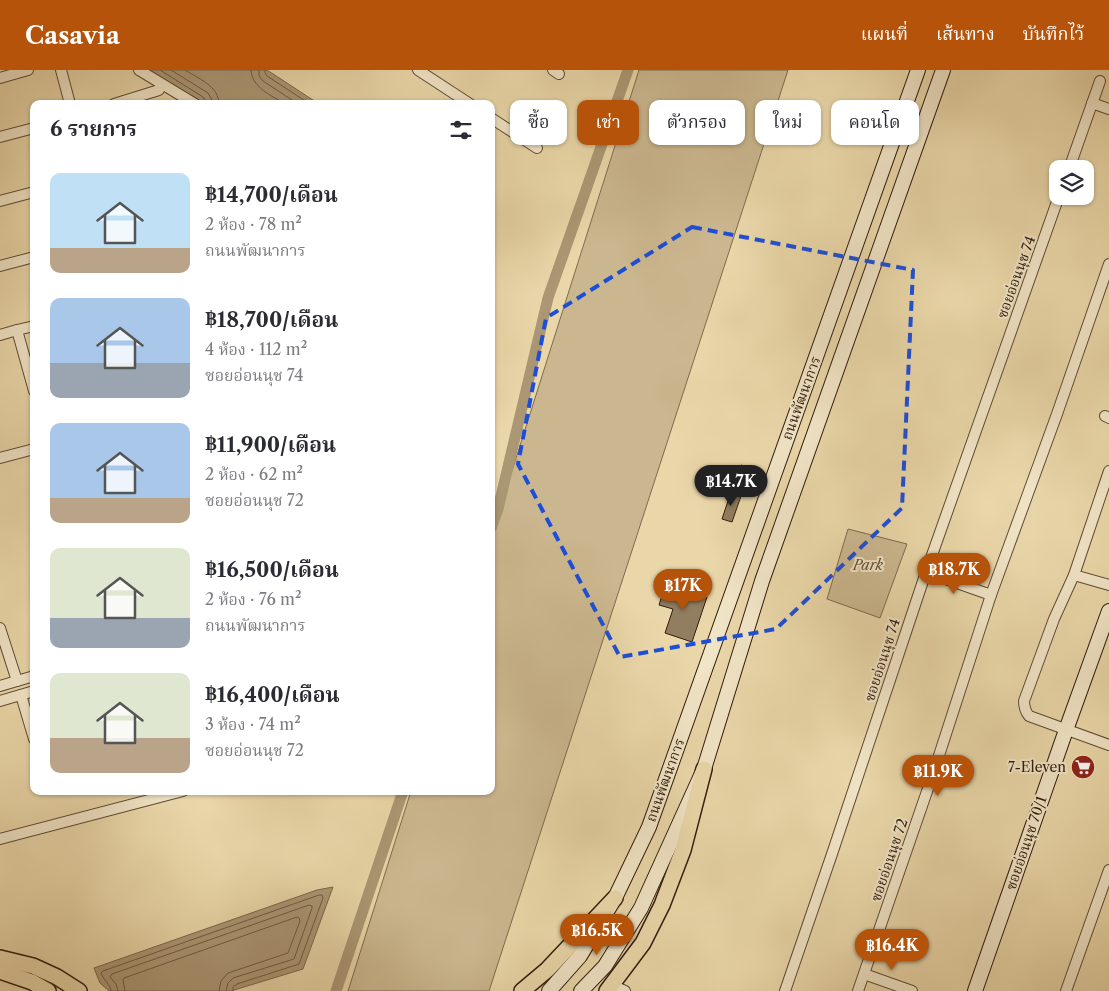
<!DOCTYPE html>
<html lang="th">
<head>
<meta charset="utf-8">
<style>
  :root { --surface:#fff; --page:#f2f2f3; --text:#2b2b33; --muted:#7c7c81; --accent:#b45309 }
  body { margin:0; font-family:"Libre Caslon Text","Noto Serif Thai",serif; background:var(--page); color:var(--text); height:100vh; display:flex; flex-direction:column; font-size:19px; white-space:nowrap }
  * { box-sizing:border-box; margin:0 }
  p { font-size:16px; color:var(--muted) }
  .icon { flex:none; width:28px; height:28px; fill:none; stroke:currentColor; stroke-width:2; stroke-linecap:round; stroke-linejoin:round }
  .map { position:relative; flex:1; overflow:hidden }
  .drawer { position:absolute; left:30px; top:30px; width:465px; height:695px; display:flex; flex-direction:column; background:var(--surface); border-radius:10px; box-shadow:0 1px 4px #0004 }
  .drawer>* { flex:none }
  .guide { position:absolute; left:510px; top:30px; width:475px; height:45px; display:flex; gap:10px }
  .tools { position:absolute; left:1049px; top:90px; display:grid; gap:10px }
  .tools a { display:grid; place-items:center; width:45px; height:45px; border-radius:10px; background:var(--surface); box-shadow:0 1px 4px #0004; font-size:25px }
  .price { position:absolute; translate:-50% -42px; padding:0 11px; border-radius:18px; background:var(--accent); color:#fff; font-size:16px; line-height:32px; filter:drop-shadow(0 1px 2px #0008) }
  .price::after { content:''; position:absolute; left:50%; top:30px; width:15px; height:11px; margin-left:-8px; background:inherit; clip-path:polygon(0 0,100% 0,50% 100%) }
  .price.current { background:#222; color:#fff }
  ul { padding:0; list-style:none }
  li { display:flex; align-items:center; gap:15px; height:125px; padding:0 20px }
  li span { display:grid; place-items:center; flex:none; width:140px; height:100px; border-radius:10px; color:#555 }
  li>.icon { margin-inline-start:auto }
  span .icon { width:60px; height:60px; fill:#fffc; stroke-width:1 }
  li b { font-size:21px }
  h2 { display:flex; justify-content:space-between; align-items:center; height:60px; padding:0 20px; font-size:21px }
  .tag { padding:0 18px; border-radius:10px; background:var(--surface); box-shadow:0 1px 4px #0004; font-size:18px; line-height:45px }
  .tag.current { background:var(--accent); color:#fff }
  header { display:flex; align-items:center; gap:30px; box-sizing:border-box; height:70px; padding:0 25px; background:var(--accent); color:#fff }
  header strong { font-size:24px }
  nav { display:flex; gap:28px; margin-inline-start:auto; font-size:18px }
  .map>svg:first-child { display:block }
</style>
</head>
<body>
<header>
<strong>Casavia</strong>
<nav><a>แผนที่</a><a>เส้นทาง</a><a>บันทึกไว้</a></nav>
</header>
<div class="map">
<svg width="1109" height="921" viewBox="0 0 1109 921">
  <rect width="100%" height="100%" fill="#ead7a9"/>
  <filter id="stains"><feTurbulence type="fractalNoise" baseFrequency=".004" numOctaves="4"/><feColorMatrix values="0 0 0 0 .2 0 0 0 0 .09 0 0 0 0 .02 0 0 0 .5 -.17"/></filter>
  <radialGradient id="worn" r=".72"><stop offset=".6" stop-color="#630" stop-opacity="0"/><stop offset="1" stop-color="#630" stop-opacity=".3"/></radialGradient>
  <!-- green -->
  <g fill="#cbb78f" stroke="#7e6a4e">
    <polygon points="639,0 788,0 489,921 348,921 411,721 491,721 491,467"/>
    <polygon points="848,459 907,474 880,548 827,529"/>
  </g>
  <!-- water -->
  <g fill="#ab9774" stroke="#7a664b">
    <polygon points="150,0 267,0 319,34 204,34"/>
    <polygon points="333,817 303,899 231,921 109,921 100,913 94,898 317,820"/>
  </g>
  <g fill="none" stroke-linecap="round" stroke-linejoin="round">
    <!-- shore -->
    <g stroke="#6e5a41" stroke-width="1">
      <polyline points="160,0 203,27 205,30 206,34"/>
      <polyline points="171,0 208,23 211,28 212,34"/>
      <path d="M185,0C199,9 219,16 219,34"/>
      <path d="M251,0C252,18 271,25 285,34"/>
      <polyline points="259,0 259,6 263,11 298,34"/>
      <polyline points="265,0 265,3 267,6 310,34"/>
      <path d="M111,921C111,915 104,911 101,903L103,901L319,825H322L323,828L299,894L237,914L233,917V921"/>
      <polyline points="118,921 116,914 110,907 112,904 309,835 312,836 312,838 294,889 233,908 228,913 226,921"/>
      <polyline points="125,921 123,910 124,908 297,847 299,848 300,851 288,883 228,903 221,911 219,921"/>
    </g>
    <!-- canal -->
    <g stroke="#ab9774" stroke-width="11">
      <polyline points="491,458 498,439 548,228 628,0"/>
      <polyline points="336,921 403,721"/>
    </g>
  </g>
  <!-- building -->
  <g fill="#917d5f" stroke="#311c0e">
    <polygon points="741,395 750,398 742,425 733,421"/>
    <polygon points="731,422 741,426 732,452 722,449"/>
    <polygon points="666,513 707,527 692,572 665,563 673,539 659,535"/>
  </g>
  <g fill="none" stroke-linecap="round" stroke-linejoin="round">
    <!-- street casing -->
    <g stroke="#5f4b35" stroke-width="12">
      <g id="street">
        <polyline points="61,0 70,34"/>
        <polyline points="139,0 195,34"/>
        <polyline points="418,0 470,34"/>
        <polyline points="553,0 559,4"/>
        <polyline points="0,8 28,0"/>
        <polyline points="1092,33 1109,39"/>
        <polyline points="114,34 159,20"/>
        <polyline points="491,48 537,78"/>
        <polyline points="0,67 34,58"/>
        <polyline points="1069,99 1100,11"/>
        <polyline points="0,131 34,122"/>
        <polyline points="0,196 34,187"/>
        <polyline points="34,256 17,260 34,321"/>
        <polyline points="0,265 17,260"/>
        <polyline points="1105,346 1109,348"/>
        <polyline points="0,388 34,379"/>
        <path d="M1109,401L1074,505L1054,549L1024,631C1024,637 1025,641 1029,646L1109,675"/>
        <polyline points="926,502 991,525"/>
        <polyline points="1074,505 1109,515"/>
        <polyline points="0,558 17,611"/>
        <polyline points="0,616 34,606"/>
        <polyline points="21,625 34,669"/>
        <polyline points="0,631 34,621"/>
        <polyline points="0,769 183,721"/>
        <polyline points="864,904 912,921"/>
        <polyline points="612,915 625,921"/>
        <polyline points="785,921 832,784 926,502 1059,126"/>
        <polyline points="858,921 933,704 991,525 1057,344 1109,194"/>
        <polyline points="1066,921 1109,800"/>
      </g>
    </g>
    <!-- secondary casing -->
    <g stroke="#311c0e" stroke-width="16">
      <g id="secondary">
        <polyline points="549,921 580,886 615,828 649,757 918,0"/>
        <polyline points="581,921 605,896 641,838 704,699 762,511 943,0"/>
        <polyline points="975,921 1066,660 1109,541"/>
      </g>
    </g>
    <!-- primary casing -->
    <g stroke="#311c0e" stroke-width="18">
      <g id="primary">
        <polyline points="0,888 33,896 57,907 79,921"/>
        <polyline points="0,901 32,912 48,921"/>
        <polyline points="522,921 547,900 615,828"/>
        <polyline points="607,921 643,873 662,835 683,780 704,699"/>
      </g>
    </g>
    <!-- street -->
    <use href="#street" stroke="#f1e5c7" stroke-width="10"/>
    <!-- secondary -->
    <use href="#secondary" stroke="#f1e5c7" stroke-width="14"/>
    <!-- primary -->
    <use href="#primary" stroke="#ead7a9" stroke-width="15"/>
  </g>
  <!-- marked area -->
  <path fill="none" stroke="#1d4ed8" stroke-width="4" stroke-dasharray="10 6" stroke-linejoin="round" d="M692,157L913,200L902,438L776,559L620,587L518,394L546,248Z"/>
  <!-- icons -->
  <defs>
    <g id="supermarket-disc" transform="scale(1.25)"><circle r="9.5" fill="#8f2418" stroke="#f1e5c7"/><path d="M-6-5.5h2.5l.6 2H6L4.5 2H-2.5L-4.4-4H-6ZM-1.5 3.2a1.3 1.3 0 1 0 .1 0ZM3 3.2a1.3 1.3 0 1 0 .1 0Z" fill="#fff"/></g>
  </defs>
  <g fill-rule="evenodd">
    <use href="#supermarket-disc" x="1083" y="697"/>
  </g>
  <g text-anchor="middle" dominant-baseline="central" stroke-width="4" stroke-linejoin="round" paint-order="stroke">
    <!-- street labels -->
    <g font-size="14" fill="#311c0e" stroke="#f1e5c7">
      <text transform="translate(1016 207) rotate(-70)">ซอยอ่อนนุช 74</text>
      <text transform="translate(801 328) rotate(-70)">ถนนพัฒนาการ</text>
      <text transform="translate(882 590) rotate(-72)">ซอยอ่อนนุช 74</text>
      <text transform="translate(665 710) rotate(-70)">ถนนพัฒนาการ</text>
      <text transform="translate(1026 773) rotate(-71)">ซอยอ่อนนุช 70/1</text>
      <text transform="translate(889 790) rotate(-71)">ซอยอ่อนนุช 72</text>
    </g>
    <!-- park labels -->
    <g font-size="14" font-style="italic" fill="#5f4a35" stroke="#f1e5c7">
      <text x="868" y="495">Park</text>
    </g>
    <!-- poi labels -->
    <g font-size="14" fill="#311c0e" stroke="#f1e5c7" text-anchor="end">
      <text x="1066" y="697">7-Eleven</text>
    </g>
  </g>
  <rect width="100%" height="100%" filter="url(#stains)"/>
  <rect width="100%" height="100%" fill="url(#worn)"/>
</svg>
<div class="tools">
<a><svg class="icon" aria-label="layers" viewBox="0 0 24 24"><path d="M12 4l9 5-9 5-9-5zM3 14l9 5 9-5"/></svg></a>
</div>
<b class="price current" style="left:731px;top:437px">฿14.7K</b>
<b class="price" style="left:954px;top:525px">฿18.7K</b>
<b class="price" style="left:683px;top:541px">฿17K</b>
<b class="price" style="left:938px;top:727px">฿11.9K</b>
<b class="price" style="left:597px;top:886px">฿16.5K</b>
<b class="price" style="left:892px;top:901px">฿16.4K</b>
<div class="guide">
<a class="tag">ซื้อ</a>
<a class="tag current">เช่า</a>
<a class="tag">ตัวกรอง</a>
<a class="tag">ใหม่</a>
<a class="tag">คอนโด</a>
</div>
<section class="drawer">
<h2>6 รายการ<svg class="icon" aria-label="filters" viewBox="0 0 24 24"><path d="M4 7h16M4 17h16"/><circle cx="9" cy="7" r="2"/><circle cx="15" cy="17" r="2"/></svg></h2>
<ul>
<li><span style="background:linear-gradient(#bfe0f5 75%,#b9a48a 0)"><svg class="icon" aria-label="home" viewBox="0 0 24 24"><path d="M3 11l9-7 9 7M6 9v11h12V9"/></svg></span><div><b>฿14,700/เดือน</b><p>2 ห้อง · 78 m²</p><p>ถนนพัฒนาการ</p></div></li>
<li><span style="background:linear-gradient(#a9c7e8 65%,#9aa5b1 0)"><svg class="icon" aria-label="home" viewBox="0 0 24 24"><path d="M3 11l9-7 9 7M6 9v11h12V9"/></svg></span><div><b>฿18,700/เดือน</b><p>4 ห้อง · 112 m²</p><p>ซอยอ่อนนุช 74</p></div></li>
<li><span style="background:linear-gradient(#a9c7e8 75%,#b9a48a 0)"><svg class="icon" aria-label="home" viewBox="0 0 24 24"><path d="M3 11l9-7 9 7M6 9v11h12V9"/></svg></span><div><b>฿11,900/เดือน</b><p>2 ห้อง · 62 m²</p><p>ซอยอ่อนนุช 72</p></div></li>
<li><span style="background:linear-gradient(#dfe7d0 70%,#9aa5b1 0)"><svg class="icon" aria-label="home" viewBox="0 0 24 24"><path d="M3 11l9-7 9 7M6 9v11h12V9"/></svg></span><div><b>฿16,500/เดือน</b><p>2 ห้อง · 76 m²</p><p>ถนนพัฒนาการ</p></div></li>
<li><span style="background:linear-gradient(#dfe7d0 65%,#b9a48a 0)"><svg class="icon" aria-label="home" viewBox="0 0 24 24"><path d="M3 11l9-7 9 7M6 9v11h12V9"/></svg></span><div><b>฿16,400/เดือน</b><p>3 ห้อง · 74 m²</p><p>ซอยอ่อนนุช 72</p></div></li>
</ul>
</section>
</div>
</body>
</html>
